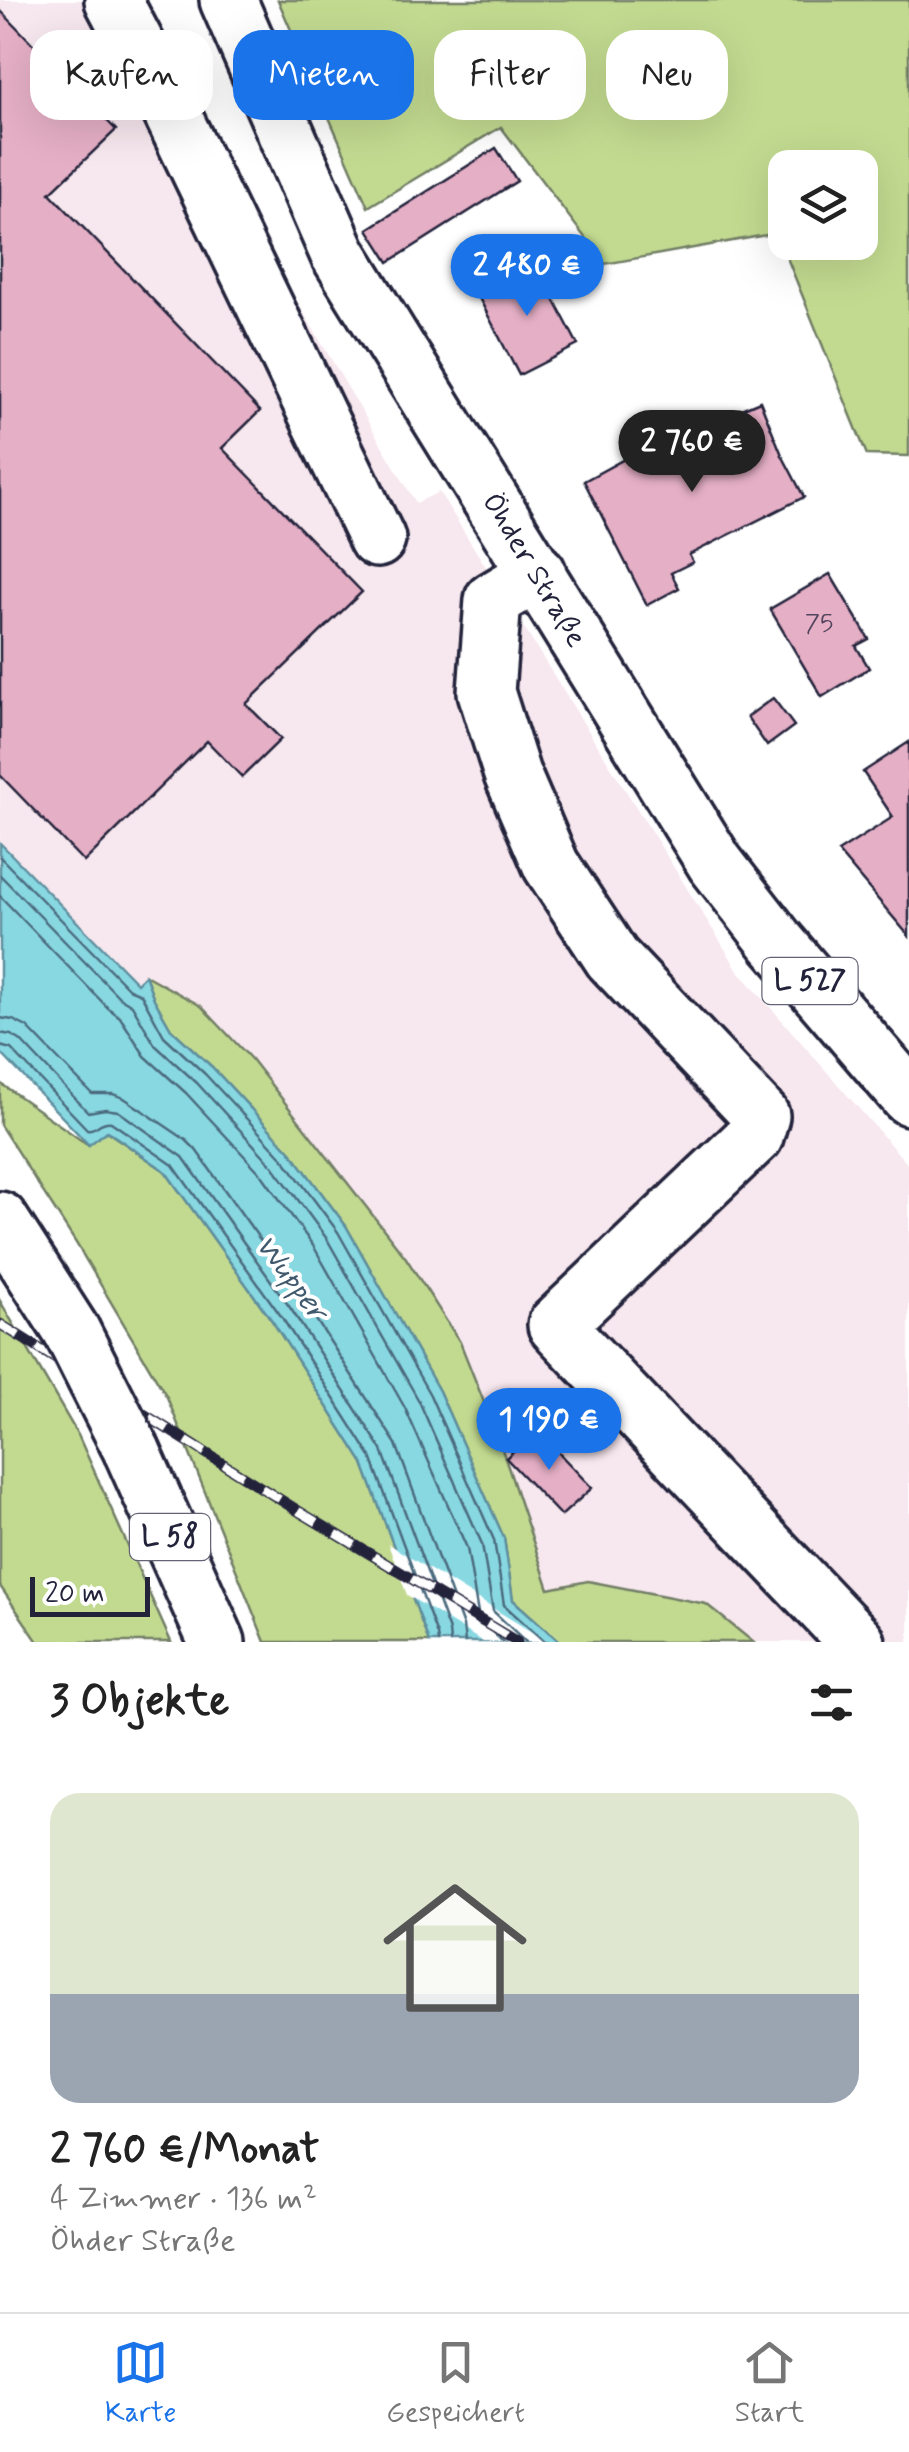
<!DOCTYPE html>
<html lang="de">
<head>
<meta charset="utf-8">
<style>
  :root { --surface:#fff; --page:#f6f6f6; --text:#222; --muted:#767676; --line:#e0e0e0; --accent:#1a73e8 }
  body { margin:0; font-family:Mynerve,sans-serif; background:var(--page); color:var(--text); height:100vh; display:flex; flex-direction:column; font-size:38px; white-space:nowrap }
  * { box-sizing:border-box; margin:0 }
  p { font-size:32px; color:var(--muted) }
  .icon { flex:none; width:55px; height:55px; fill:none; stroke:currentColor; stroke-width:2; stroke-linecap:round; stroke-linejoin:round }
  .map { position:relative; height:1642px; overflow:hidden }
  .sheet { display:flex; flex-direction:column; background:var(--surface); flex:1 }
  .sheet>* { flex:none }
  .top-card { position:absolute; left:30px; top:30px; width:850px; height:90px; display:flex; gap:20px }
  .tools { position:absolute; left:768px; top:150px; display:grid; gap:20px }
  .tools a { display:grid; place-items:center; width:110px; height:110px; border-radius:20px; background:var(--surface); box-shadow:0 10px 40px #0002; font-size:50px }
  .scale { position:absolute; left:30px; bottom:25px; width:120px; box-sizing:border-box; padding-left:10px; border:5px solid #22223b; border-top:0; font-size:28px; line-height:35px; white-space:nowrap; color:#22223b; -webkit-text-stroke:8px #fff; paint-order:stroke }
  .price { position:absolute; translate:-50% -85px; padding:0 22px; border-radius:35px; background:var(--accent); color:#fff; font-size:32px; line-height:65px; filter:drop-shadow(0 2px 5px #0008) }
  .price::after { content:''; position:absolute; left:50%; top:60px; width:30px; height:22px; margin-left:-15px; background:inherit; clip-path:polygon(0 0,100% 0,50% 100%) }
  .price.on { background:#222; color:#fff }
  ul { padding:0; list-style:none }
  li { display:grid; align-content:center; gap:20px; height:530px; padding:0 50px }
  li+li { border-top:2px solid var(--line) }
  li span { display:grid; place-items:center; height:310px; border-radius:30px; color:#555 }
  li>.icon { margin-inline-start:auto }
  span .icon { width:180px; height:180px; fill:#fffc; stroke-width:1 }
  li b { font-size:42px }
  h2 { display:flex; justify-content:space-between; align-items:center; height:120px; padding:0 50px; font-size:42px }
  .chip { padding:0 35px; border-radius:30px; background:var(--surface); box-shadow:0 10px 40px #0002; font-size:35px; line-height:90px }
  .chip.on { background:var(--accent); color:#fff }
  .menu { display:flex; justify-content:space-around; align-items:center; height:140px; border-top:2px solid var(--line); background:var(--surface); font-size:28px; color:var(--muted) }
  .menu a { display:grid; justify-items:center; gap:5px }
  .menu .on { color:var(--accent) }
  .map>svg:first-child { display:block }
</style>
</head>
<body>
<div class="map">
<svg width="909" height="1642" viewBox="0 0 909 1642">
  <rect width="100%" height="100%" fill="#fff"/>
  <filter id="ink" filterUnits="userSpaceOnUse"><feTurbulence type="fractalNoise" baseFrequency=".01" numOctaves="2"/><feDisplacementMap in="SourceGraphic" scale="20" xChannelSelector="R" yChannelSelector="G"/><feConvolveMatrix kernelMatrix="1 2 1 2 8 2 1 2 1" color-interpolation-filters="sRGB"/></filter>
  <g filter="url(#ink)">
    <!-- built -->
    <polygon fill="#f7e7ee" points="0,0 147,0 243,210 416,503 439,492 738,970 909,1166 909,1642 753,1642 706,1604 588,1581 549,1590 499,1440 460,1342 406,1258 251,1059 202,1006 146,975 137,984 0,843"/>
    <!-- green -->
    <g fill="#c2da90" stroke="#727e66" stroke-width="2.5" fill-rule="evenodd">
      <path d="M278,0H909V456L867,455L777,233L605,264L501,127L368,207ZM785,168H860V242H785Z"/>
      <polygon points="145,975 201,1006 251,1059 406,1258 460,1342 499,1440 549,1589 588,1581 706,1604 753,1642 560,1642 513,1600 504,1538 439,1391 346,1226 291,1152 212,1067 171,1029 154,999"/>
      <polygon points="0,1083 88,1145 106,1131 165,1171 273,1322 363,1463 429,1642 265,1642 167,1397 76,1243 0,1125"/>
      <polygon points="0,1301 78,1435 171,1642 38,1642 0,1586"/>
    </g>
    <!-- water -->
    <polygon fill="#88d8e2" stroke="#5f8f9f" stroke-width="2.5" points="0,843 137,983 145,975 154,999 171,1029 212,1067 291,1152 346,1226 439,1391 504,1538 513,1600 560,1642 429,1642 363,1463 273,1322 165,1171 107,1131 89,1145 0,1052"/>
    <!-- pier -->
    <polygon fill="#fff" points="388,1544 548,1642 483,1642 407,1595"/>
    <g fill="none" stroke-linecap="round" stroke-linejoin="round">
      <!-- shore -->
      <g stroke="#4b6b7e" stroke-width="2.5">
        <polyline points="0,857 129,989 141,994 164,1036 205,1074 283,1158 338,1232 430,1395 494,1540 504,1605 545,1642"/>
        <polyline points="0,875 119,997 132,1005 155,1045 197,1083 273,1166 327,1239 419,1401 482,1544 493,1611 526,1642"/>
        <polyline points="0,896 108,1008 120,1017 145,1056 186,1093 262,1175 314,1247 405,1408 467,1548 478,1614 484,1624 503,1642"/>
        <polyline points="0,1018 13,1020 27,1027 92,1094 113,1094 124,1098 186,1140 196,1150 304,1301 396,1444 463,1626 465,1642"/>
        <polyline points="0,1033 11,1035 20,1040 88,1112 105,1109 118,1111 183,1157 291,1309 382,1450 449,1631 450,1642"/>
        <path d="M0,1046L11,1049L87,1129C96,1131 100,1120 111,1122L173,1165L281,1316L371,1457L437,1635L438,1642"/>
      </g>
    </g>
    <!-- building -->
    <g fill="#e5afc5" stroke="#22223b" stroke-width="2.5">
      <polygon points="0,10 116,130 50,193 260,411 222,448 362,592 246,704 281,739 242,777 207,741 84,862 0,775"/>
      <polygon points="496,148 517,181 389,262 368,229"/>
      <polygon points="535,263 578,345 519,375 477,294"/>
      <polygon points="760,401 782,455 804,497 689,555 693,562 671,573 679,588 647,605 584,481 630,456"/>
      <polygon points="830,574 869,639 856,646 869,668 822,697 770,609"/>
      <polygon points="773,698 794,726 767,746 747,717"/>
      <polygon points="909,742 909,936 838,852 893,817 863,772"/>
      <polygon points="536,1429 592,1488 561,1516 506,1458"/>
    </g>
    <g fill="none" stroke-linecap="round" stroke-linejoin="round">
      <!-- minor casing -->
      <g stroke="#22223b" stroke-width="62">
        <g id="minor">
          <polyline points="113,0 166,101 377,539"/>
          <polyline points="538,573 493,600 486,692 512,774 551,865 612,958 761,1116 755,1136 556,1325 857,1642"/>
        </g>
      </g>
      <!-- major casing -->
      <g stroke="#22223b" stroke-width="62">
        <g id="major">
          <polyline points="228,0 338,253 715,863 775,940 909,1097"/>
          <polyline points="0,1220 72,1332"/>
          <polyline points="132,1451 217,1642"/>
        </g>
      </g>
      <!-- minor -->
      <use href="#minor" stroke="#fff" stroke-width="55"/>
      <!-- major -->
      <use href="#major" stroke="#fff" stroke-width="55"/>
      <!-- rail casing -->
      <g stroke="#22223b" stroke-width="11">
        <polyline id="rail" points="0,1324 300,1512 517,1642"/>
      </g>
      <!-- rail -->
      <use href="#rail" stroke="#fff" stroke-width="8" stroke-dasharray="22" stroke-linecap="butt"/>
      <!-- major-bridge casing -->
      <g stroke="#22223b" stroke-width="62" stroke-linecap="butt">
        <polyline id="major-bridge" points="72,1332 132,1451"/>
      </g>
      <!-- major-bridge -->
      <use href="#major-bridge" stroke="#fff" stroke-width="55"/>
    </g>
  </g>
  <g text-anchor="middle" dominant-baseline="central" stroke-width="8" stroke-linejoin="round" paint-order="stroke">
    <!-- number labels -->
    <g font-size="25" fill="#53455e">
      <text x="819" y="624">75</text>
    </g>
    <!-- shield labels -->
    <g fill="#fff" stroke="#646476" stroke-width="2.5">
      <rect x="762.5" y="958" width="95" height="46" rx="8"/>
      <rect x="130" y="1514" width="80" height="46" rx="8"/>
    </g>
    <g font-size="28" font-weight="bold" fill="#22223b">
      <text x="810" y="981">L 527</text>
      <text x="170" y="1537">L 58</text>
    </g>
    <!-- street labels -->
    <g font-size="30" fill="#22223b" stroke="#fff">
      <text transform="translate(534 570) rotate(59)">Öhder Straße</text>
    </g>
    <!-- water labels -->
    <g font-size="32" font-style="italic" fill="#41596d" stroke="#fff">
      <text transform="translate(291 1278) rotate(53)">Wupper</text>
    </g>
  </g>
</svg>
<div class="tools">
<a><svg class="icon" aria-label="layers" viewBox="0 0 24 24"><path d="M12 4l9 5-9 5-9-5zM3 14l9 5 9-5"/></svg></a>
</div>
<div class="scale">20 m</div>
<b class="price" style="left:527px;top:319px">2 480 €</b>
<b class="price on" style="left:692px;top:495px">2 760 €</b>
<b class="price" style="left:549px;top:1473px">1 190 €</b>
<div class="top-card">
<a class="chip">Kaufen</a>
<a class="chip on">Mieten</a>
<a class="chip">Filter</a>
<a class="chip">Neu</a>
</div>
</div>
<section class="sheet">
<h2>3 Objekte<svg class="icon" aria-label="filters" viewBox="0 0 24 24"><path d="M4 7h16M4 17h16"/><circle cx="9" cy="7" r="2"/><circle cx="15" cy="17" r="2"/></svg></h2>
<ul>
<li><span style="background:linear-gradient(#dfe7d0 65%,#9aa5b1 0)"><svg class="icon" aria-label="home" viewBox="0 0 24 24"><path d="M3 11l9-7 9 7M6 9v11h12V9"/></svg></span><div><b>2 760 €/Monat</b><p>4 Zimmer · 136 m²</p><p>Öhder Straße</p></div></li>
</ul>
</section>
<nav class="menu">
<a class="on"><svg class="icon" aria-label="map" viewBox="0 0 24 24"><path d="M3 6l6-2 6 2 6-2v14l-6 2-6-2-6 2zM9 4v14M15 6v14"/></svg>Karte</a>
<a><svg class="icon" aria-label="saved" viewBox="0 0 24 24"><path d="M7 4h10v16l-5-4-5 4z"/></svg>Gespeichert</a>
<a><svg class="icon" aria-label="home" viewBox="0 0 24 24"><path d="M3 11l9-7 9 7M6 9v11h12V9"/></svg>Start</a>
</nav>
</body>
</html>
